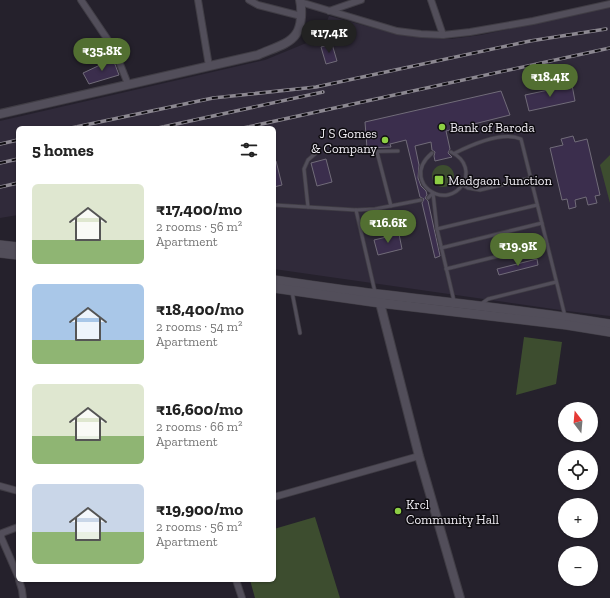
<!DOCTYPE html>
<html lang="en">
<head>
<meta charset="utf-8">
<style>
  :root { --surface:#fff; --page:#f6f6f6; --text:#222; --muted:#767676; --accent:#526f31 }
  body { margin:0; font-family:"Zilla Slab",serif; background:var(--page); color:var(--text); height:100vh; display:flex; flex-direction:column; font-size:15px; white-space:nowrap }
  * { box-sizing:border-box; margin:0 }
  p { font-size:13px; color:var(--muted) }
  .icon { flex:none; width:22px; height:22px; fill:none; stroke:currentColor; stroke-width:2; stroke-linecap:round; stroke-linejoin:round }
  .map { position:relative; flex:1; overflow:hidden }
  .side { position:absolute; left:16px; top:126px; width:260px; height:456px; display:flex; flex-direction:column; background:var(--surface); border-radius:6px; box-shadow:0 1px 3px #0004 }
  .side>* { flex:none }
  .needle { width:26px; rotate:344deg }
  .tools { position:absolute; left:558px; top:402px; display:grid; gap:8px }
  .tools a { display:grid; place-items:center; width:40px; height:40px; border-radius:50%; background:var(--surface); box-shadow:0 1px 3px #0004; font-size:20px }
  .price { position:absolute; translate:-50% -34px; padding:0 9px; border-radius:14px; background:var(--accent); color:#fff; font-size:13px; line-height:26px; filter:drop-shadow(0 1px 2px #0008) }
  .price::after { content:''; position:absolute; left:50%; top:24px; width:12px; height:9px; margin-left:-6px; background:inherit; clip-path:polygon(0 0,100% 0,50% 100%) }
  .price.on { background:#222; color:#fff }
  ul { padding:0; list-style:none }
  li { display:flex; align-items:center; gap:12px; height:100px; padding:0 16px }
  li span { display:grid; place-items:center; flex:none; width:112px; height:80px; border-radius:6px; color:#555 }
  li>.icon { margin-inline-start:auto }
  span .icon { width:48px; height:48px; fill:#fffc; stroke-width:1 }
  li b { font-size:17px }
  h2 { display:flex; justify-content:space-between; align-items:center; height:48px; padding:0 16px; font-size:17px }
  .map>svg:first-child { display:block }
</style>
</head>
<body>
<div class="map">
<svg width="610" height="598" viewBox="0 0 610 598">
  <rect width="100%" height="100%" fill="#25212c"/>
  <!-- built -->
  <polygon fill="#302a3a" points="610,7 610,316 567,311 274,269 274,128 18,128 18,215 0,218 0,121 265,60 321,37 329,16 400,35 450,39 481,35"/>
  <!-- green -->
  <g fill="#3d4d2f">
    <polygon points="610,155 610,203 600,165"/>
    <circle cx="443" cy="176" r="11"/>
    <polygon points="524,337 562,342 556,384 516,395"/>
    <polygon points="315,517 340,598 255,598 250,580 274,580 274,529"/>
  </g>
  <!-- building -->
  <g fill="#3b2e4d" stroke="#716c79">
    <polygon points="332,44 337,61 326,64 321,47"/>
    <polygon points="113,59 119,75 89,84 83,73"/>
    <polygon points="572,85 575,101 529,111 525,95"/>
    <polygon points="501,91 510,115 446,131 450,149 448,153 452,157 435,161 434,156 435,152 432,150 431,142 415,146 419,165 418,178 421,186 426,191 427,195 425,198 428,201 440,256 435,258 422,203 424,199 420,197 406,140 390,144 391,147 367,148 365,122"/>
    <polygon points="573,136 575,142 587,139 600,195 595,196 597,203 588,205 586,197 575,200 576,207 569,209 567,199 562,200 550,148 563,145 561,139"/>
    <polygon points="326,159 332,182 317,186 311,163"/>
    <polygon points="276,161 282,185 274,187 274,162"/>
    <polygon points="399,234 402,249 378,255 374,240"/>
    <polygon points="537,259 538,265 499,275 497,269"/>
  </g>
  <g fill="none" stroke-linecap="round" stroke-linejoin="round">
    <!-- service casing -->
    <g stroke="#403d45" stroke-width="4.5">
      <g id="service">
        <polyline points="350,152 398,151"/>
        <polyline points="377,152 391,206"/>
        <path d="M432,153C425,159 419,167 421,177C422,182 425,187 429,190C456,210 484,168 451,152"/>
        <path d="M455,153C471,145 503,131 521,139L565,316"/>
        <polyline points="463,185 468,188 480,190 531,178"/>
        <polyline points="433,193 437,229 454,301"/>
        <polyline points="428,198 433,193"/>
        <polyline points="274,205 356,210 375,209 421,200"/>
        <polyline points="308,207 304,169 308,160 316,153"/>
        <polyline points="356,210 375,292"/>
        <polyline points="437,229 537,205"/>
        <polyline points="441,248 542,223"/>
        <polyline points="446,269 547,244"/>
        <polyline points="292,292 300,333"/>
        <polyline points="481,304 488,299 556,282"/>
      </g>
    </g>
    <!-- minor casing -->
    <g stroke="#403d45" stroke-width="8">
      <g id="minor">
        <polyline points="81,0 114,49 128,84"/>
        <polyline points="198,0 209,66"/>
        <polyline points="249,0 258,5 301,16"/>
        <polyline points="431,0 443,35"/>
        <polyline points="300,2 397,31 421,34 443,35 470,32 533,21 610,4"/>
        <polyline points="329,11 361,0"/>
        <polyline points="0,486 18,491"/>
        <polyline points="274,497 419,456"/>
        <polyline points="18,527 2,533 1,537 18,576"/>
        <polyline points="19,580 22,590 23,598"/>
        <polyline points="236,580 242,598"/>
      </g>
    </g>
    <!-- tertiary casing -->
    <g stroke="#403d45" stroke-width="10">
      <g id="tertiary">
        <path d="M0,114L258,55C270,49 289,45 296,34C302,26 302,9 300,0"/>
        <polyline points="378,298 380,303 419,456 460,598"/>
      </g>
    </g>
    <!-- secondary casing -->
    <g stroke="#403d45" stroke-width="10">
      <g id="secondary">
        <polyline points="0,245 18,247"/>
        <polyline points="0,253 18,255"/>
        <path d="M274,280C308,285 342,290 377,294C455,303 533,311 610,324"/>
        <polyline points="274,288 380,303 567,325 610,332"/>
      </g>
    </g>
    <!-- service -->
    <use href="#service" stroke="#524e5a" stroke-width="3"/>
    <!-- minor -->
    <use href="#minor" stroke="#524e5a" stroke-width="6"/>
    <!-- tertiary -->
    <use href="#tertiary" stroke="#524e5a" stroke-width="8"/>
    <!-- secondary -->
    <use href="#secondary" stroke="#524e5a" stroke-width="9"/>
    <!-- rail casing -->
    <g stroke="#8c8891" stroke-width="3.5">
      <g id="rail">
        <polyline points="71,128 213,98 316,87 530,41 606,29"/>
        <polyline points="158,128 323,92"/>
        <polyline points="243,128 610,48"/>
        <polyline points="0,144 18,140"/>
        <polyline points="0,163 18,159"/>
        <polyline points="0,187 18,183"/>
      </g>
    </g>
    <!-- rail -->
    <use href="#rail" stroke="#0e0c10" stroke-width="2" stroke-dasharray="6" stroke-linecap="butt"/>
  </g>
  <!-- markers -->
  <g fill="#8dce44" stroke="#0e0c10" stroke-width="1.5">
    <circle cx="442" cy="127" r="4"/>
    <circle cx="385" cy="140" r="4"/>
    <rect x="434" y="175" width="10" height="10" rx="2"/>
    <circle cx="398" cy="511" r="4"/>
  </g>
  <g text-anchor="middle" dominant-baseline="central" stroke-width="3" stroke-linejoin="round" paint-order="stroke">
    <!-- poi labels -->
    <g font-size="13" fill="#f0edf4" stroke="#0e0c10" text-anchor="start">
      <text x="450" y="127">Bank of Baroda</text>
      <text x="377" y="133" text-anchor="end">J S Gomes<tspan x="377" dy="15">&amp; Company</tspan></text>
      <text x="448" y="180">Madgaon Junction</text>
      <text x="406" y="504">Krcl<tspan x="406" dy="15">Community Hall</tspan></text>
    </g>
  </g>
</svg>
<div class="tools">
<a><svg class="needle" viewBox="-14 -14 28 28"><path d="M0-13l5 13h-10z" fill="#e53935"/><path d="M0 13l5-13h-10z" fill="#767676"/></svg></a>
<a><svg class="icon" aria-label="locate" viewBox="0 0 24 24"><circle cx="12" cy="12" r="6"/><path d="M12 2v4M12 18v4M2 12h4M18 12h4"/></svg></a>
<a>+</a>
<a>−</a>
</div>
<b class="price on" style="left:329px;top:54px">₹17.4K</b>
<b class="price" style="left:102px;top:72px">₹35.8K</b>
<b class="price" style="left:550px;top:98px">₹18.4K</b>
<b class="price" style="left:388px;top:244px">₹16.6K</b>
<b class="price" style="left:518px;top:267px">₹19.9K</b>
<section class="side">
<h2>5 homes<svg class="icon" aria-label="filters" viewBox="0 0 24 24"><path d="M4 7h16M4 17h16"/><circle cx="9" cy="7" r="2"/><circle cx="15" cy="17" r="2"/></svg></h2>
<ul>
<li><span style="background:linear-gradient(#dfe7d0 70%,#8fb573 0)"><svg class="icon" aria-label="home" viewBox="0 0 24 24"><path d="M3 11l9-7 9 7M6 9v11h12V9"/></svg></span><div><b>₹17,400/mo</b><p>2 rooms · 56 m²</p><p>Apartment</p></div></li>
<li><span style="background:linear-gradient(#a9c7e8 70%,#8fb573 0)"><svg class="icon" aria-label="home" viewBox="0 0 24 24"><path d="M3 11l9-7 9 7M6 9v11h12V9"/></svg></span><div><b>₹18,400/mo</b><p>2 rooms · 54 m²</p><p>Apartment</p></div></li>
<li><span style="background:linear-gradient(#dfe7d0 65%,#8fb573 0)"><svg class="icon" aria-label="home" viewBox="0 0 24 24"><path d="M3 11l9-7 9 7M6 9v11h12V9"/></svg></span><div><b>₹16,600/mo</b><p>2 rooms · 66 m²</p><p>Apartment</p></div></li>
<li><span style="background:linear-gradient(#c9d6e8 60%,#8fb573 0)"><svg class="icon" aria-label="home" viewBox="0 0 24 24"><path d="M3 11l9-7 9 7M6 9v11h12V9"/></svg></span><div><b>₹19,900/mo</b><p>2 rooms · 56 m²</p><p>Apartment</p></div></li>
</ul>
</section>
</div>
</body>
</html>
